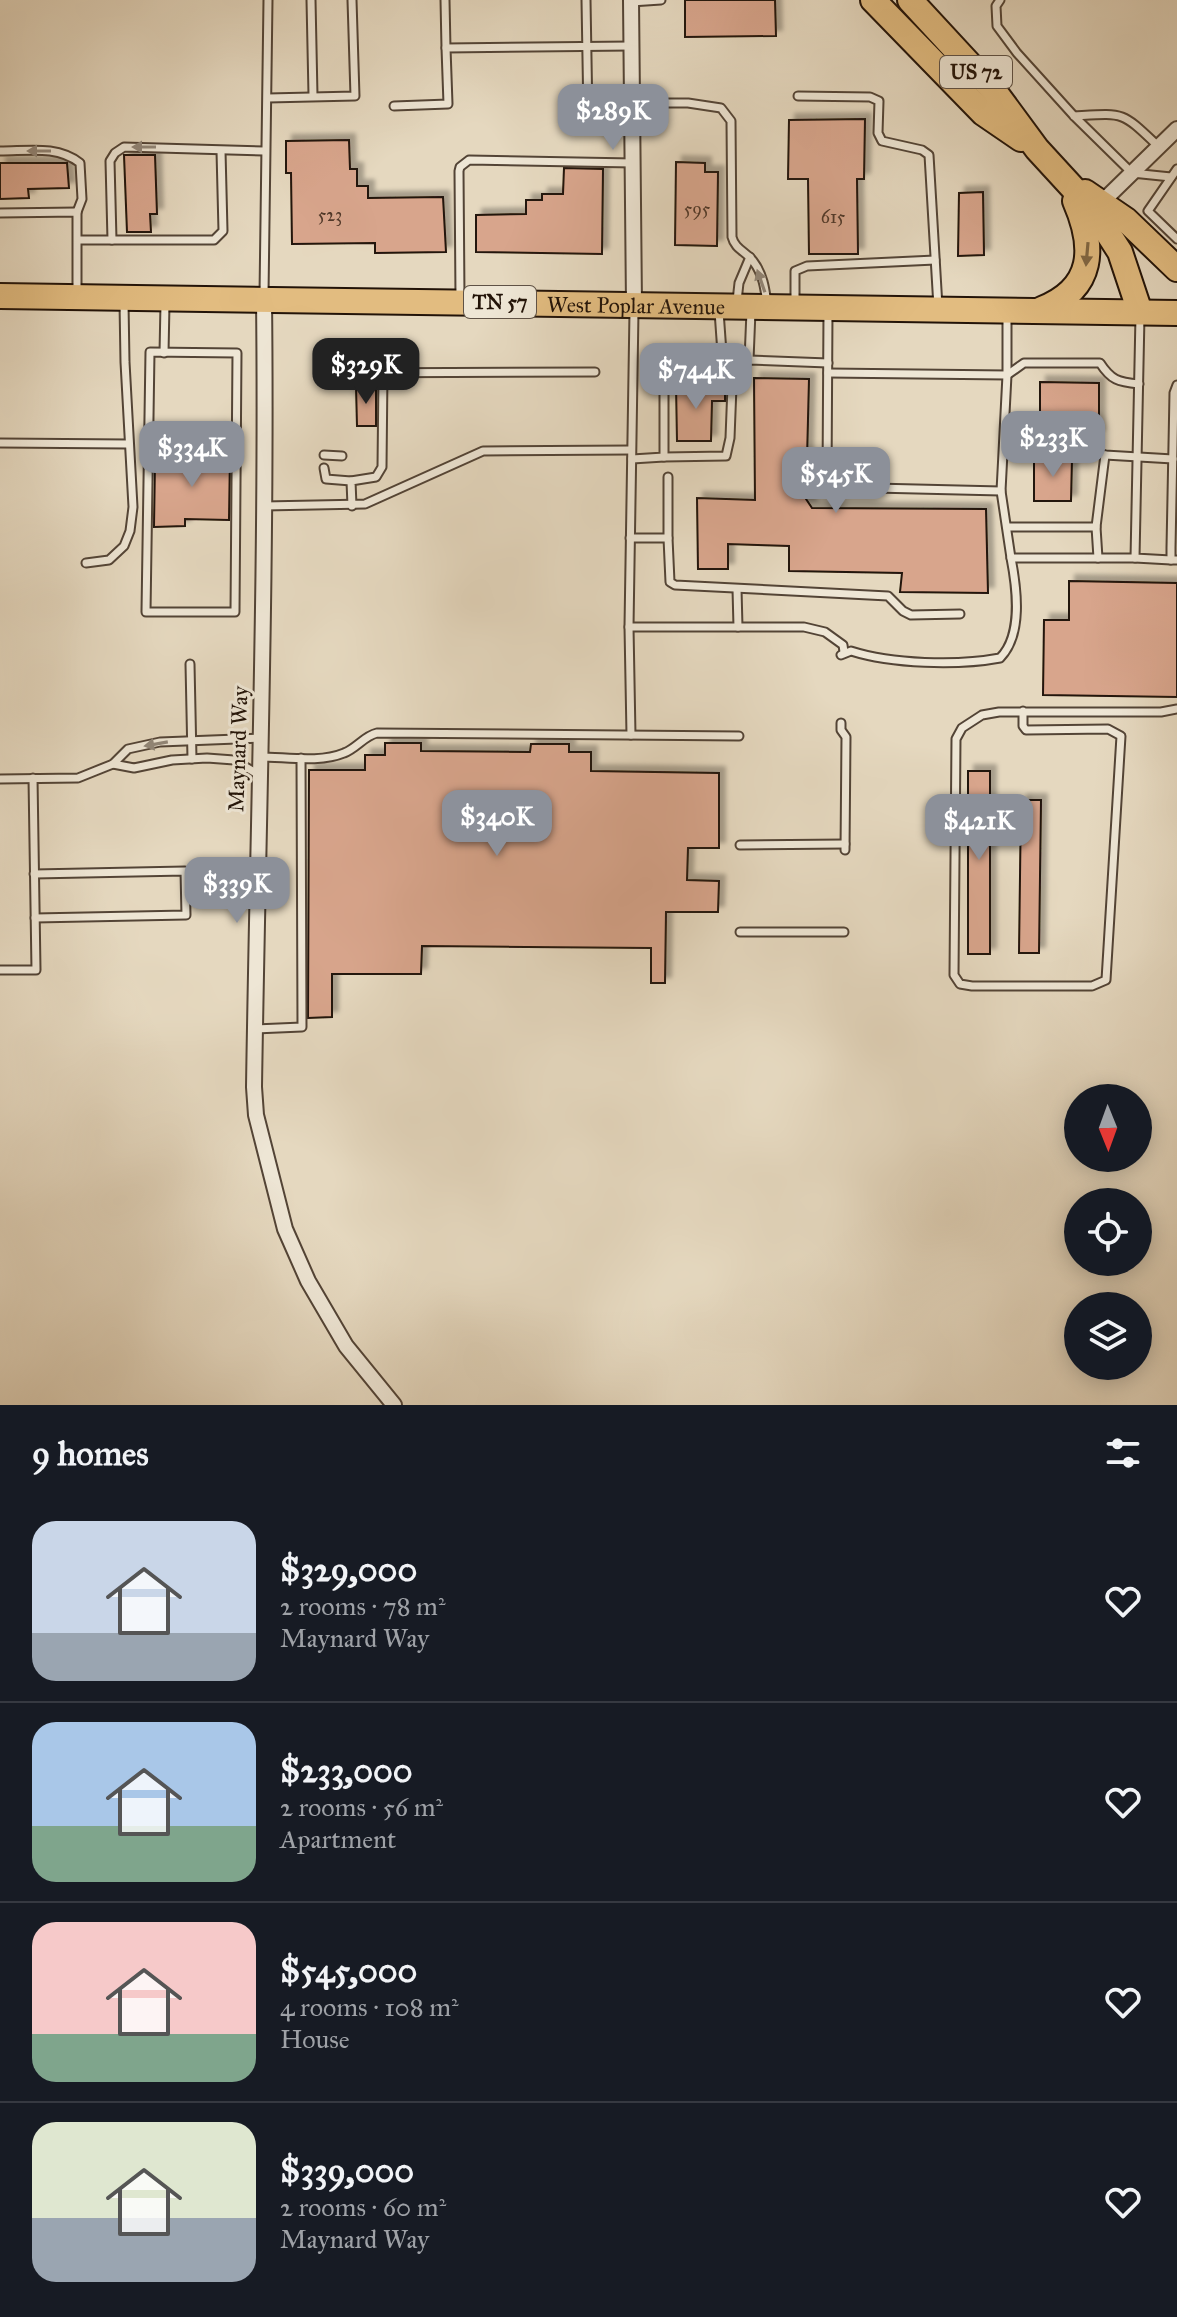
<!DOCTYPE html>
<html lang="en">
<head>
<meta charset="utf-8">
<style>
  :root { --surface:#171b24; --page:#20242c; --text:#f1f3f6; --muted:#9ea1a6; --line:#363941; --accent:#8c9099 }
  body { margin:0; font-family:"IM FELL Great Primer",serif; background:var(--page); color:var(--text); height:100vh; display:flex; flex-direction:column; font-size:30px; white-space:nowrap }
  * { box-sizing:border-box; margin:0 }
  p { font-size:26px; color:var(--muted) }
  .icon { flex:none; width:44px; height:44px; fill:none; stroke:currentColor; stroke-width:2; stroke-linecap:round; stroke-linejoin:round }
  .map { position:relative; height:1405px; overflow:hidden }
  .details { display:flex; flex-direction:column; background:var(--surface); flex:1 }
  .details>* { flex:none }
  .needle { width:52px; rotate:179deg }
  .tools { position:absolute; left:1064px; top:1084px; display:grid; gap:16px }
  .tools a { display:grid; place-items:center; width:88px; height:88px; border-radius:50%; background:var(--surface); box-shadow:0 4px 20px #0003; font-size:40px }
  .price { position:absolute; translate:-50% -68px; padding:0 18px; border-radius:16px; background:var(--accent); color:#fff; font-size:26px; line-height:52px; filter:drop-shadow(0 2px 4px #0008) }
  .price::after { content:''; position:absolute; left:50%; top:48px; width:24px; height:18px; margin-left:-12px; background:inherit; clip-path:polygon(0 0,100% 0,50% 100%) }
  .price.on { background:#222; color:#fff }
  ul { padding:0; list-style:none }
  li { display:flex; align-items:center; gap:24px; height:200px; padding:0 32px }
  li+li { border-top:2px solid var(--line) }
  li span { display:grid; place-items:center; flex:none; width:224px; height:160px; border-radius:24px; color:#555 }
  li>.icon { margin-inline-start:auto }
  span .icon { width:96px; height:96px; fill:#fffc; stroke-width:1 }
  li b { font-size:34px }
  h2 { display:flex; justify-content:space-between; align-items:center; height:96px; padding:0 32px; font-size:34px }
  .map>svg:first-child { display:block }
</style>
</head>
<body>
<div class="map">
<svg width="1177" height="1405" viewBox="0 0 1177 1405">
  <defs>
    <filter id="shadow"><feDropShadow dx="6" dy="-6" stdDeviation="2" flood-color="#0004"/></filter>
  </defs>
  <rect width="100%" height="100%" fill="#e5d8bf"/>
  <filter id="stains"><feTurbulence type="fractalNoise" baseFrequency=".0025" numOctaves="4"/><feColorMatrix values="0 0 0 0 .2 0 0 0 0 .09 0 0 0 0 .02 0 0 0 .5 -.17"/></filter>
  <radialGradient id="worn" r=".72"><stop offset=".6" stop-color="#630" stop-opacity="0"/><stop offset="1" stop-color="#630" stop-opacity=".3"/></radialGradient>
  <!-- building -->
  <g fill="#d8a58c" stroke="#221308" stroke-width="2" filter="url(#shadow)">
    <polygon points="685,0 775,0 776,36 685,37"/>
    <polygon points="865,119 864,179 857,179 858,254 809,254 808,179 788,179 789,120"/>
    <polygon points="349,140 350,169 357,169 357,186 368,186 368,198 443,197 446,252 375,253 375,243 292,244 291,173 286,173 286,141"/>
    <polygon points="124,155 155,155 157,214 150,214 151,232 127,232"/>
    <polygon points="676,162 705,163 705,172 718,172 717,246 675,245"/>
    <polygon points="0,163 67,163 69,188 28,189 29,198 0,199"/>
    <polygon points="564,168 603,169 602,254 476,252 476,215 526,214 526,200 542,200 542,194 563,194"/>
    <polygon points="983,192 984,255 958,256 959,193"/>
    <polygon points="754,378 809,379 806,499 812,508 986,509 988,593 900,592 902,573 789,571 789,546 728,544 728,569 698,569 697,498 755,500"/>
    <polygon points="1040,382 1099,383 1099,436 1072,435 1072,445 1040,444"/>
    <polygon points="676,385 725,387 725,401 712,401 711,441 677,441"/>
    <polygon points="356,386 376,386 376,426 357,426"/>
    <polygon points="182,453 230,454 229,520 185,519 185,526 154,527 155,460 182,460"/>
    <polygon points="1034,456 1072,458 1071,501 1034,501"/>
    <polygon points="1069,581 1177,583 1177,697 1043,695 1044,620 1069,620"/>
    <polygon points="385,743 421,743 421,751 530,752 531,744 569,744 569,752 591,752 591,771 719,773 719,848 688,848 687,880 719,881 718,912 666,912 665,983 651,983 651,948 422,946 421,974 332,974 332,1017 308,1018 309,770 365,770 365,755 385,755"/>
    <rect x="968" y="771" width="22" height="183"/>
    <polygon points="1021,800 1041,800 1039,953 1019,953"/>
  </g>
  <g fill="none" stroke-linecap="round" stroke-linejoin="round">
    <!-- lane casing -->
    <g stroke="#534436" stroke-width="11">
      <g id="lane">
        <polyline points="311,0 313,95"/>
        <polyline points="445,0 446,48"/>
        <polyline points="586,0 588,117"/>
        <polyline points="1000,0 996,6 997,26 1017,53 1074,116 1132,173 1171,177"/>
        <polyline points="631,2 661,0"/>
        <polyline points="798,96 870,97 879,101 878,133 882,141 922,150 929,155 938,307"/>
        <polyline points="268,98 355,96 352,0"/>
        <path d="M632,103H688L721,108L731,121L732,237C735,249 745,251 753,261C763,274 765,288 767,304"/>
        <polyline points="394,106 448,104 446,48 631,46"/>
        <path d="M1074,116C1125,113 1121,111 1158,146"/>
        <path d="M0,151C28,151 57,145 80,163L82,199L77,212"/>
        <polyline points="1177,169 1148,211 1177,239"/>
        <polyline points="0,213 77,212 77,293"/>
        <polyline points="78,240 214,240 223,231 221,151"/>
        <polyline points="112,240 110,161 115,153 124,147 264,151"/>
        <polyline points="264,294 268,0"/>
        <polyline points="460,297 459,171 460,167 469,160 633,163"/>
        <polyline points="737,301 739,283 750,257"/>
        <polyline points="795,304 795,271 807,266 935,260"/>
        <polyline points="828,312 827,480 832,487 1001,491"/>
        <polyline points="1007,313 1007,375 1001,491 1011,558 1135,558"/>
        <polyline points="1140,316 1135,558 1171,560"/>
        <polygon points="150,352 237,353 235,612 146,612"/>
        <polyline points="164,353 165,304"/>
        <polyline points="749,360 751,311"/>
        <path d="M828,373L1007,375L1024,363H1100C1111,380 1118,382 1139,384"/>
        <polyline points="324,383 324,377 332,373 595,372"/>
        <polyline points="1177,385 1174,393 1171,548 1171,560 1177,560"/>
        <polyline points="0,443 128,444"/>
        <polyline points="1004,449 1095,452 1105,455 1173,459"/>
        <polyline points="324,455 342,456"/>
        <polyline points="664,457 726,456 730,438 732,386 723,367 719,311"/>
        <polyline points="632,459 664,457 664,393 667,371 741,367 749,360 828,363"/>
        <polyline points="324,468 326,479 351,481"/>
        <polyline points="264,506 365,504 483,451 631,450"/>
        <polyline points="352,506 351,481 376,477 382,467 383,373"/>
        <polyline points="1007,527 1096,527 1098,558"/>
        <polyline points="1096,527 1105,455"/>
        <polyline points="630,538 668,538 670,582 675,585 888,596 903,611 911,615 960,614"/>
        <polyline points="668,538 668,477"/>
        <polyline points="86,563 109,560 124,546 130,531 133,507 125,362 124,303"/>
        <polyline points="737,589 738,627"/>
        <polyline points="629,627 804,627 825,632 843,645 844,652"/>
        <path d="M841,655L851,651C892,664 957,666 1000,658C1023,635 1017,589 1011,558"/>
        <polyline points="190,664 192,759"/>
        <polyline points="1023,711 1023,726 1026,730 1108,729 1121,736 1106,980 1092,986 972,986 960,984 954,975 956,739 962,728 982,715 999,712 1161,712 1177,709"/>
        <polyline points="841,723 841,730 846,737 845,850"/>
        <polyline points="631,735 629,627 634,311"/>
        <path d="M260,757C286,757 320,763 344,753C357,748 364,736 377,733L739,736"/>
        <polyline points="113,764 134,768 172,760 207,758 234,760 259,775"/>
        <polyline points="0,779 78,778 113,764 128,749 160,742 260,738"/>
        <polyline points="740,845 845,844"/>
        <polyline points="34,874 185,871 186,915 35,918"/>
        <polyline points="740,932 844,932"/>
        <polyline points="0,970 36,970 33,778"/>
        <polyline points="255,1029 302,1027 301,758"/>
      </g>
    </g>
    <!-- street casing -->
    <g stroke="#534436" stroke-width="18">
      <g id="street">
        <polyline points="631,0 634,305"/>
        <polyline points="1097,207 1177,129"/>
        <path d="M264,299C267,561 258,824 254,1087L256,1115L285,1229L308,1281L346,1346L394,1405"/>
      </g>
    </g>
    <!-- primary casing -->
    <g stroke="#221308" stroke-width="28">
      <g id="primary">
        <polyline points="873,0 983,113 1021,139"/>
        <polyline points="910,0 995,92 1037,149 1093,210 1120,252 1140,312"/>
        <polyline points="1085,192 1126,220 1177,269"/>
        <path id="s1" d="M0,296L1177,313"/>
        <path d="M1042,309C1095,288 1095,247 1075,201"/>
      </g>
    </g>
    <!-- lane -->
    <use href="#lane" stroke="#eee6d5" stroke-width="7"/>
    <!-- street -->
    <use href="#street" stroke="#eee6d5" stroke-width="14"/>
    <!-- primary -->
    <use href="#primary" stroke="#e2bc80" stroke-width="24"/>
  </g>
  <!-- one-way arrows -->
  <defs><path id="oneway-solid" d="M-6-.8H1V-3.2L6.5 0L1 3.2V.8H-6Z" transform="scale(2)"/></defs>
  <g fill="#928779">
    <use href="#oneway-solid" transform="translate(144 147) rotate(-180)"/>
    <use href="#oneway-solid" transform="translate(39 151) rotate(180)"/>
    <use href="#oneway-solid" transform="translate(761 281) rotate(-109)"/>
    <use href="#oneway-solid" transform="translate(156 744) rotate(170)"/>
  </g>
  <use fill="#826844" href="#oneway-solid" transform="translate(1087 254) rotate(95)"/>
  <g text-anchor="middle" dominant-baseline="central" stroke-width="6" stroke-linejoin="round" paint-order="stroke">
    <!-- number labels -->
    <g font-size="18" fill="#503829">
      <text x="697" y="209">595</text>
      <text x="330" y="215">523</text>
      <text x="833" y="217">615</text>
    </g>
    <!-- shield labels -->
    <g fill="#eee6d5" stroke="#5f5246" stroke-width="2">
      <rect x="940" y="56" width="72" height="32" rx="6"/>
      <rect x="464" y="286" width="72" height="32" rx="6"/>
    </g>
    <g font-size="20" font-weight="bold" fill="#221308">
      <text x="976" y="72">US 72</text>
      <text x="500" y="302">TN 57</text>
    </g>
    <!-- street labels -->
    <g font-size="22" fill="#221308" stroke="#eee6d5">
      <text stroke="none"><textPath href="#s1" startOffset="636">West Poplar Avenue</textPath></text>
      <text transform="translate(238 749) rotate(-88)">Maynard Way</text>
    </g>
  </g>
  <rect width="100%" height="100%" filter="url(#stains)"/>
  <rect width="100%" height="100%" fill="url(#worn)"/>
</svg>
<div class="tools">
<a><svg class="needle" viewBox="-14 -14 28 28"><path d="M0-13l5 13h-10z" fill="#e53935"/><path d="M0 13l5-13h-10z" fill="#9ea1a6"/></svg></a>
<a><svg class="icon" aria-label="locate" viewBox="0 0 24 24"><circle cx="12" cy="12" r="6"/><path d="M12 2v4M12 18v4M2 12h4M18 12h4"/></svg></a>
<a><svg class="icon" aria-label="layers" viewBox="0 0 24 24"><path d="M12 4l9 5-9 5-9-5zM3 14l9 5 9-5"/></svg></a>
</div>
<b class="price" style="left:613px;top:152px">$289K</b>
<b class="price on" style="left:366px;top:406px">$329K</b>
<b class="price" style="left:696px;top:411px">$744K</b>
<b class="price" style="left:1053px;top:479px">$233K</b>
<b class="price" style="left:192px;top:489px">$334K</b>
<b class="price" style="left:836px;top:515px">$545K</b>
<b class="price" style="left:497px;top:858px">$340K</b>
<b class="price" style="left:979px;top:862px">$421K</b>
<b class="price" style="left:237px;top:925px">$339K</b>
</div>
<section class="details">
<h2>9 homes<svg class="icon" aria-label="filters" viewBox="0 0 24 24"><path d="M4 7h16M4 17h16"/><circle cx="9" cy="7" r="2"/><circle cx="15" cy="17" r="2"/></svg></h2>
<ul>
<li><span style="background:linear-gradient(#c9d6e8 70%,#9aa5b1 0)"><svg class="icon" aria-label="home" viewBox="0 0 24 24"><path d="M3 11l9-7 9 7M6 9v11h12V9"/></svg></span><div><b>$329,000</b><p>2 rooms · 78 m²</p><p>Maynard Way</p></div><svg class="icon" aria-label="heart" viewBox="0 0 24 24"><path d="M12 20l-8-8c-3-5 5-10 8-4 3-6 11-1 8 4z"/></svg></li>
<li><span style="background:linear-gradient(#a9c7e8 65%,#7fa58c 0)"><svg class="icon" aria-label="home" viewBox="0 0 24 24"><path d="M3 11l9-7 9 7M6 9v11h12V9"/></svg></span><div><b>$233,000</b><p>2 rooms · 56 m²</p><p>Apartment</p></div><svg class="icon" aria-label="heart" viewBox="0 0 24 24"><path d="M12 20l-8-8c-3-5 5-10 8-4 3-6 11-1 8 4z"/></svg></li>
<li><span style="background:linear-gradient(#f6c9c9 70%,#7fa58c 0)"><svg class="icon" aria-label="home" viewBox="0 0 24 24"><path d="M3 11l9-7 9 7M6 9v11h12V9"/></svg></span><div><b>$545,000</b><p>4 rooms · 108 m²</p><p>House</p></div><svg class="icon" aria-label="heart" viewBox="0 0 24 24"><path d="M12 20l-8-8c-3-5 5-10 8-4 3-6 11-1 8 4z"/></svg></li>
<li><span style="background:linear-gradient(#dfe7d0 60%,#9aa5b1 0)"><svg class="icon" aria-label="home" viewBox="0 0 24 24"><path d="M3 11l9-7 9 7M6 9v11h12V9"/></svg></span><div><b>$339,000</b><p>2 rooms · 60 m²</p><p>Maynard Way</p></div><svg class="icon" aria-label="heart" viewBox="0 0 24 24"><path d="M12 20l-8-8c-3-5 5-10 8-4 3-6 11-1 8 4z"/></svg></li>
</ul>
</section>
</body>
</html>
